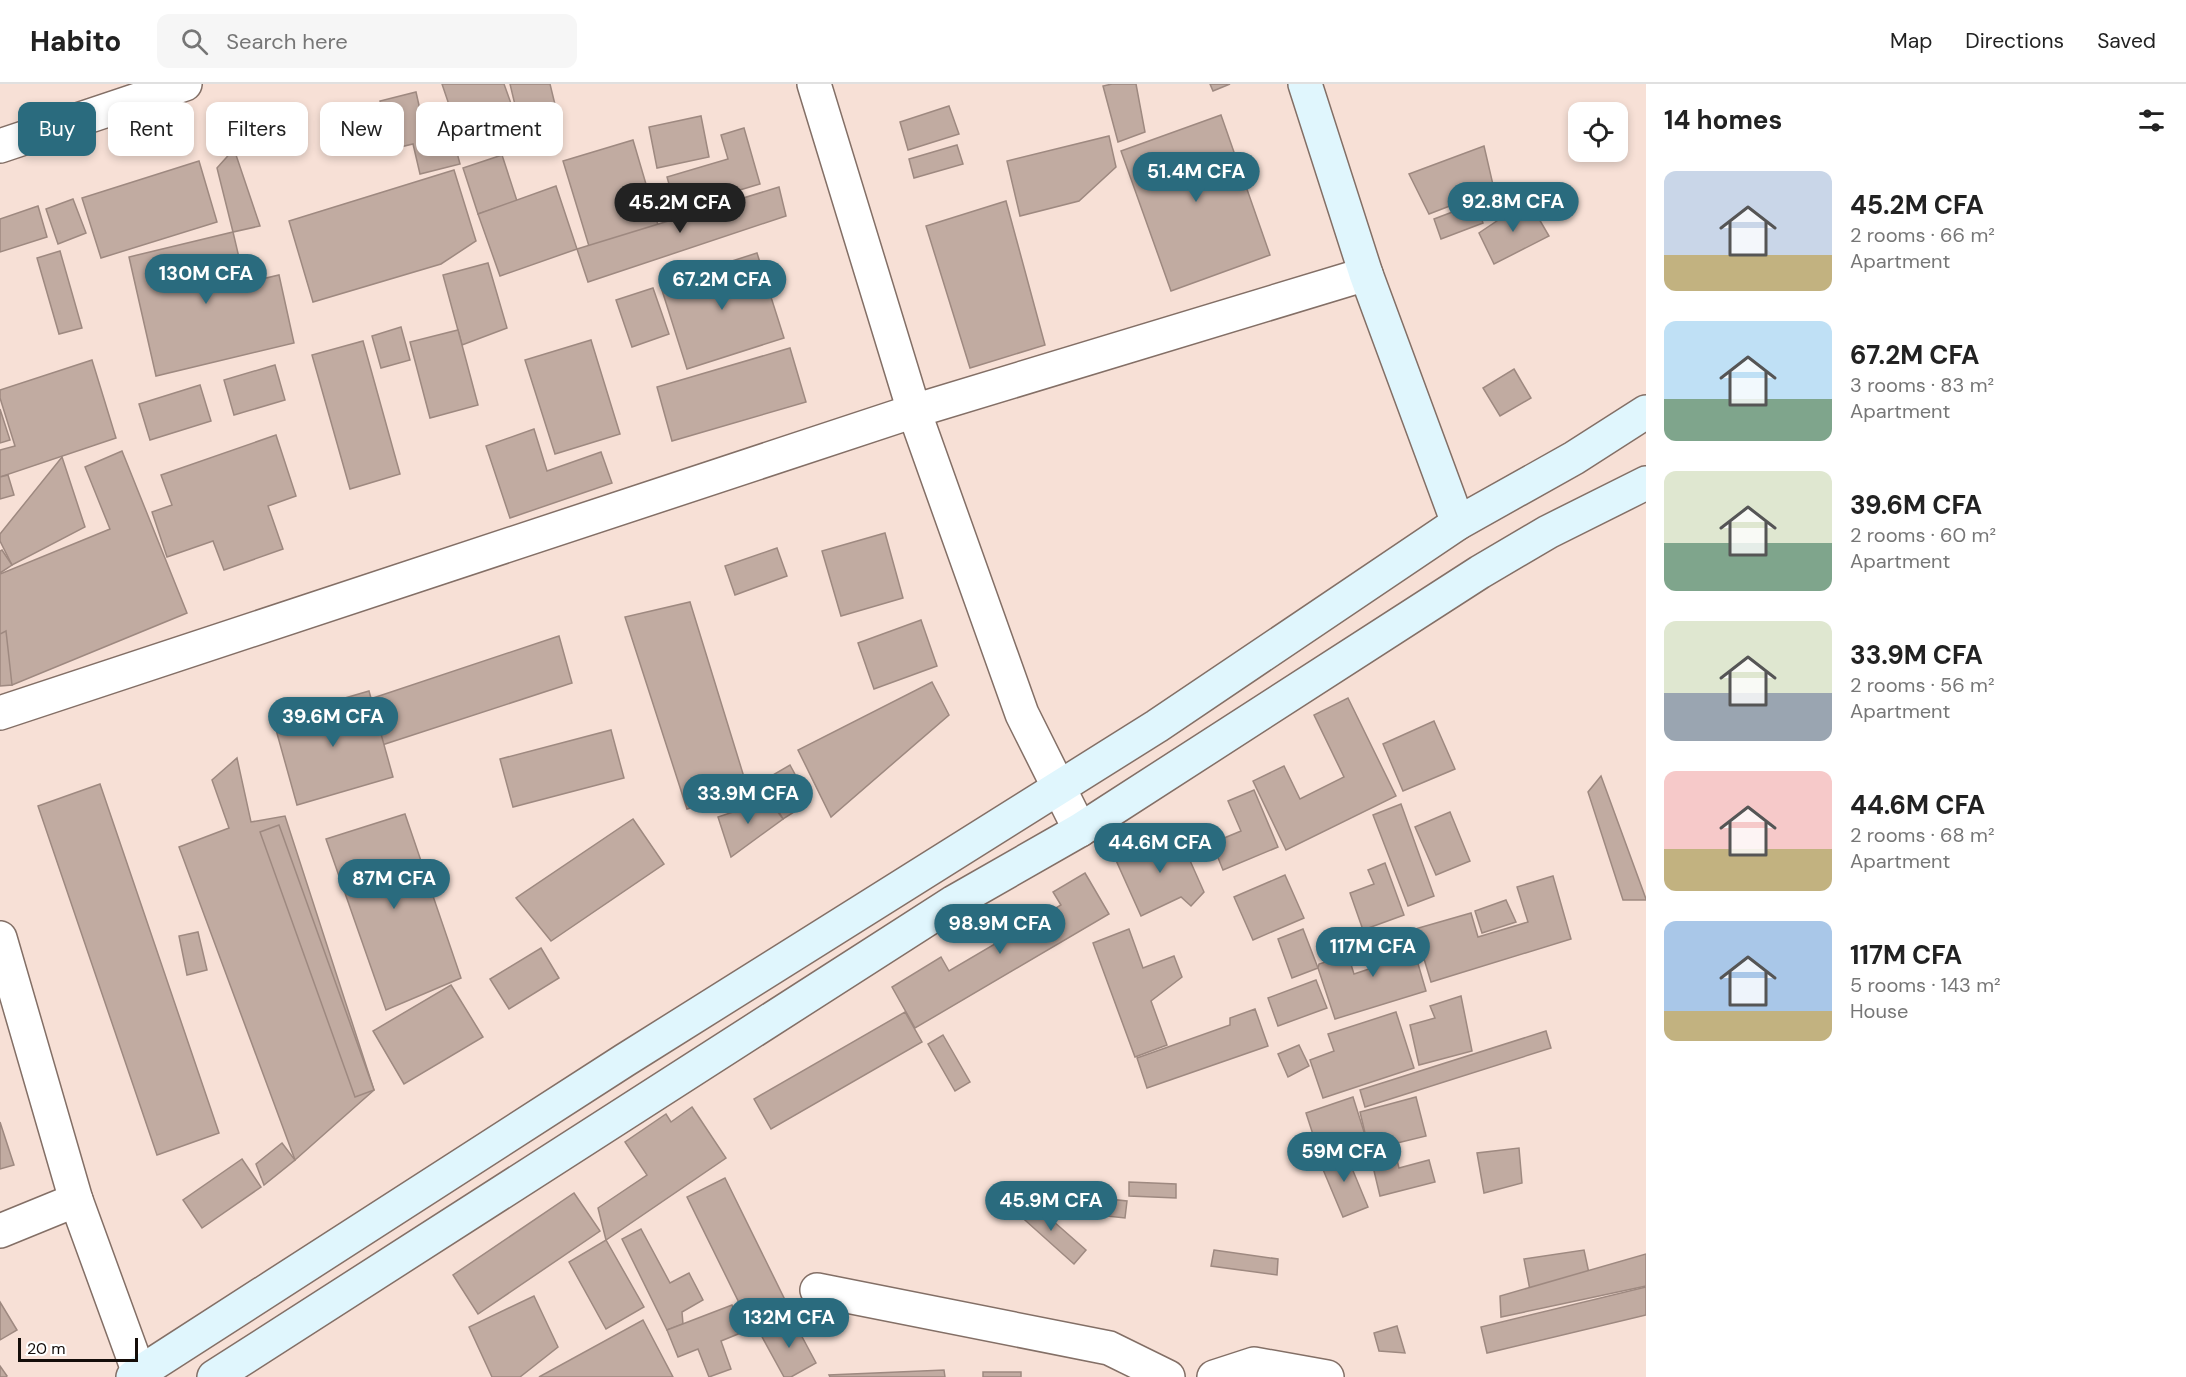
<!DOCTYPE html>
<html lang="en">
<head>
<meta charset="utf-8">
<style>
  :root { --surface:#fff; --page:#f6f6f6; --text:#222; --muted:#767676; --line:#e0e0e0; --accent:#2a6b7e }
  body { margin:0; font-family:"DM Sans",sans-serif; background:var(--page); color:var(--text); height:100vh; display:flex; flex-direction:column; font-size:22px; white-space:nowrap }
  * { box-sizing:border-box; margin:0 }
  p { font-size:20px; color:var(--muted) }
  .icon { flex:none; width:33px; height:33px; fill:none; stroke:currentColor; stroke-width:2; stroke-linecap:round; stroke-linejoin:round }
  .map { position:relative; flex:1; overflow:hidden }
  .side { display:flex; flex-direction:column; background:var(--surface); width:540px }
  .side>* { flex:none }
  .guide { position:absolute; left:18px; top:18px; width:570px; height:54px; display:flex; gap:12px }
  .buttons { position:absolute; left:1568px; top:18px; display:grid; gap:12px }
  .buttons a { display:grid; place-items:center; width:60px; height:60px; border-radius:12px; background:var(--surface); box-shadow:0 3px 9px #0003; font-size:30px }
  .scale { position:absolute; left:18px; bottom:15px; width:120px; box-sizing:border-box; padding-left:6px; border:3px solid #140d09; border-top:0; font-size:16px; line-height:21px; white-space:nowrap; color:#140d09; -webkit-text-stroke:4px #fff; paint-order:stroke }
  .price { position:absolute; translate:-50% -51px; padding:0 14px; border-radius:21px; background:var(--accent); color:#fff; font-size:20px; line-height:39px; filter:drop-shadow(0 2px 3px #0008) }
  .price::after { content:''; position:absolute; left:50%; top:36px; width:18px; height:14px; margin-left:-9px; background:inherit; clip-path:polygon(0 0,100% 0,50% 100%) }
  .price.current { background:#222; color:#fff }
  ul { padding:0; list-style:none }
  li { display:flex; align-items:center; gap:18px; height:150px; padding:0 18px }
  li span { display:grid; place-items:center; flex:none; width:168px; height:120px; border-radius:12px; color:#555 }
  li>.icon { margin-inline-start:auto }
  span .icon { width:72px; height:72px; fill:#fffc; stroke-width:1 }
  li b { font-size:26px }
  h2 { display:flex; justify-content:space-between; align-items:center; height:72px; padding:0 18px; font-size:26px }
  .pill { padding:0 21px; border-radius:12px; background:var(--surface); box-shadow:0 3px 9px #0003; font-size:21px; line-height:54px }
  .pill.current { background:var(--accent); color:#fff }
  header { display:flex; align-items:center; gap:36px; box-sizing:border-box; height:84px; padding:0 30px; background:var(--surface); border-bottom:2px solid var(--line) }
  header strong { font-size:28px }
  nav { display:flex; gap:33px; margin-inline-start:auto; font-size:21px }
  .search { width:420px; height:54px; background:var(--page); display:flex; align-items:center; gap:15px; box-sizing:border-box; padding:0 21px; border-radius:12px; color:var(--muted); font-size:22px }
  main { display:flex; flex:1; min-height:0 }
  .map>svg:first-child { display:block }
</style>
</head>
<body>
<header>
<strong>Habito</strong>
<div class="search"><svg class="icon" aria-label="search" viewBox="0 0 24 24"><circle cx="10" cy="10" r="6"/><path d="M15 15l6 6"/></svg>Search here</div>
<nav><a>Map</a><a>Directions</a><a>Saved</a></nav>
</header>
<main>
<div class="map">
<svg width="1646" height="1293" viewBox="0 0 1646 1293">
  <rect width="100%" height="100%" fill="#f7e0d6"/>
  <!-- building -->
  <g fill="#c1aba1" stroke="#9e8980" stroke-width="1.5">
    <polygon points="442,0 504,0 522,50 466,71"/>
    <polygon points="510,0 550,0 560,41 522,50"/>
    <polygon points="1112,0 1136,0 1145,48 1118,58 1103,2"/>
    <polygon points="1210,0 1230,0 1213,7"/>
    <polygon points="416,8 425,48 450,42 460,80 420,90 413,60 392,65 380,17"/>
    <polygon points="949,22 959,50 908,66 900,38"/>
    <polygon points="1221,31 1270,171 1171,207 1121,67"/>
    <polygon points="701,32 709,73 657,84 649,43"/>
    <polygon points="744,44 760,100 676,125 667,93 728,75 721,51"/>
    <polygon points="1109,52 1116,83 1079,117 1020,132 1007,77"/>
    <polygon points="633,56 661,151 592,172 563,77"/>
    <polygon points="957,61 963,80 914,94 909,75"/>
    <polygon points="1484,62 1494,105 1429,130 1409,90"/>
    <polygon points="234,65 260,142 233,148 217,84"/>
    <polygon points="502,71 517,117 478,130 463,84"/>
    <polygon points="199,77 217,138 101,174 82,114"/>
    <polygon points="454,86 476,157 441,180 313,218 289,137"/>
    <polygon points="556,102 577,165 500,192 478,130"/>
    <polygon points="779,103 786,132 588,198 577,165"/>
    <polygon points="73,115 86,149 58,160 46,125"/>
    <polygon points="1528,116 1549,152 1494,180 1479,149"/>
    <polygon points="1006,117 1045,261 970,284 926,142"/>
    <polygon points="1476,119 1483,139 1441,155 1434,135"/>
    <polygon points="38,122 47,153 0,168 0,135"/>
    <polygon points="233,148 245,199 279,191 294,259 156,292 129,173"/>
    <polygon points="60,167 82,244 59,250 37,174"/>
    <polygon points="757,169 784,254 687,285 660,200"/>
    <polygon points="488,179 507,244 462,261 443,191"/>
    <polygon points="653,204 669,250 632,263 616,216"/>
    <polygon points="401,243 410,276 381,284 372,252"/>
    <polygon points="458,246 478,321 430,334 410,258"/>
    <polygon points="591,256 620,350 555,370 525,276"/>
    <polygon points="363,257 400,390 350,405 312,271"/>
    <polygon points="790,264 806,318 672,357 657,303"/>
    <polygon points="92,276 116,354 0,393 0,366 15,362 0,314 0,306"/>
    <polygon points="275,281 285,316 234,331 224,296"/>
    <polygon points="1514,285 1531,314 1500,332 1483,304"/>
    <polygon points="200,301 211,337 150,356 139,320"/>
    <polygon points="0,325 10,356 0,359"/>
    <polygon points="534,345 547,387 601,368 612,399 510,434 486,362"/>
    <polygon points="276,351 296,412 268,422 283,465 224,486 213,457 167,473 152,428 172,421 161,391"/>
    <polygon points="122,367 187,529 12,601 0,570 0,490 110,445 85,383"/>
    <polygon points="62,373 85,443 12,481 0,457 0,450"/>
    <polygon points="8,391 14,411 0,415 0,393"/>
    <polygon points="885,449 903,514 841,532 822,467"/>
    <polygon points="777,464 787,492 735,511 725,482"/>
    <polygon points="2,466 12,481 0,489 0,467"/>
    <polygon points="690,518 748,706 687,725 625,533"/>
    <polygon points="921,536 937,582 874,605 858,559"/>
    <polygon points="6,547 12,601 0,602 0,550"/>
    <polygon points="559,552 572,599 379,662 364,617"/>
    <polygon points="932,598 949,631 831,733 798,666"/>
    <polygon points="369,607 393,693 297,721 273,635"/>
    <polygon points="1348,614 1396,712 1286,766 1253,697 1284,682 1300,715 1344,693 1314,631"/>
    <polygon points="1434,637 1455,685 1403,707 1383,660"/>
    <polygon points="611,646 624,694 513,723 500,675"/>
    <polygon points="237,674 251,738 285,732 374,1006 295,1076 179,763 229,744 212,696"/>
    <polygon points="790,681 810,718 783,735 761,698"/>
    <polygon points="1601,692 1646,815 1646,816 1623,816 1588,708"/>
    <polygon points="100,700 219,1049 157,1071 38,722"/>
    <polygon points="1254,706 1278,763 1223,786 1212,759 1241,747 1228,717"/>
    <polygon points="769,716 783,735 731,773 718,733"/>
    <polygon points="1401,720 1434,812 1408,822 1373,731"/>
    <polygon points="1450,728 1470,777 1436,791 1415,743"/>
    <polygon points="405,730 461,894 386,926 326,755"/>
    <polygon points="633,735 664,780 551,857 516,814"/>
    <polygon points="279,741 374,1006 355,1013 260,748"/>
    <polygon points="1176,745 1204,808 1191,822 1181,813 1141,832 1115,774"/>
    <polygon points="1385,779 1404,831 1363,846 1350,809 1374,800 1368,786"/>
    <polygon points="1085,789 1109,830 915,944 892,903 941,873 949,887 1061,821 1053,808"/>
    <polygon points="1285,791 1304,834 1253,856 1234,813"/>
    <polygon points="1553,792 1571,855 1431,898 1415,845 1471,829 1478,853 1528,838 1517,803"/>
    <polygon points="1506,816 1516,838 1482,849 1475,827"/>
    <polygon points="1129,845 1143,884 1174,872 1182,893 1151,917 1167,961 1135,973 1093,859"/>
    <polygon points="1303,845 1318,884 1292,894 1278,855"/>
    <polygon points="198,848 207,886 187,891 179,852"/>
    <polygon points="1409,849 1426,907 1335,935 1318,884 1319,880 1348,871 1354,890 1372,884 1365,863"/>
    <polygon points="541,864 559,894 509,925 490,895"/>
    <polygon points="1316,896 1327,924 1278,942 1268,914"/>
    <polygon points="451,901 483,953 404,1000 373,947"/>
    <polygon points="1461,912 1472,967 1419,981 1410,941 1435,934 1430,922"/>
    <polygon points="1255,925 1268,962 1147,1004 1137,974 1230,941 1230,934"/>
    <polygon points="905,928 922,958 771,1045 754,1015"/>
    <polygon points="1396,928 1414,984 1323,1014 1310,976 1334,967 1328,950"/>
    <polygon points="1546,947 1551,964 1365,1023 1360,1006"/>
    <polygon points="943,951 970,998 955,1007 928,960"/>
    <polygon points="1299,961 1309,982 1288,993 1278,970"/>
    <polygon points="1353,1013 1365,1051 1318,1066 1306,1029"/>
    <polygon points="1416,1013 1426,1052 1393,1060 1399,1084 1429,1076 1435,1098 1380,1112 1360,1028"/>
    <polygon points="692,1023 726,1074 606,1156 598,1124 647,1091 625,1058 666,1030 671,1038"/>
    <polygon points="0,1038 14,1081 0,1085"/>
    <polygon points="282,1059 295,1076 264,1101 256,1080"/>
    <polygon points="1519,1064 1522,1099 1484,1109 1477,1069"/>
    <polygon points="1344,1065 1368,1123 1343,1133 1319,1076"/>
    <polygon points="242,1075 261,1103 202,1144 183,1116"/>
    <polygon points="725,1094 788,1222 750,1241 687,1113"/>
    <polygon points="1129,1098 1176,1100 1176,1114 1129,1112"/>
    <polygon points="574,1109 600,1147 478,1230 453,1191"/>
    <polygon points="1053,1109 1127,1117 1125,1134 1051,1126"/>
    <polygon points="1028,1115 1086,1166 1074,1180 1017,1129"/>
    <polygon points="641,1145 670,1199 689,1189 703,1216 682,1228 683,1240 667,1246 622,1155"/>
    <polygon points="606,1156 644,1223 606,1245 569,1178"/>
    <polygon points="1214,1166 1278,1175 1277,1191 1211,1182"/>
    <polygon points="1584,1166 1590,1194 1530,1206 1524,1175"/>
    <polygon points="1646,1170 1646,1202 1501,1233 1500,1212"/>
    <polygon points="1646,1203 1646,1231 1487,1269 1481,1243"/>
    <polygon points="534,1212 558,1263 520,1293 492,1293 469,1243"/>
    <polygon points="0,1218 17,1246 0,1256"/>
    <polygon points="732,1221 743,1248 721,1257 731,1285 709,1293 698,1265 678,1273 667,1246"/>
    <polygon points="792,1234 816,1279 791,1293 784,1293 761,1251"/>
    <polygon points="643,1236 673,1293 539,1293"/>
    <polygon points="1397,1242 1405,1269 1379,1267 1374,1249"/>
    <polygon points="0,1282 7,1292 6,1293 0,1293"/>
    <polygon points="944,1286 945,1293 830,1293 829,1291"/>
    <rect x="983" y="1288" width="38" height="5"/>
  </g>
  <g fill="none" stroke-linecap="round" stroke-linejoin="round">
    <!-- street casing -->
    <g stroke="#836f66" stroke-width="36">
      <g id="street">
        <polyline points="814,0 914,327 1022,630 1080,746"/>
        <polyline points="0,62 185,0"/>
        <polyline points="0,629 914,327 1366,190"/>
        <polyline points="0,854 76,1116 139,1289"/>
        <polyline points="0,1147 76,1116"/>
        <polyline points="817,1206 1109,1264 1168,1293"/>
        <polyline points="1214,1293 1254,1280 1327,1293"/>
      </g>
    </g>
    <!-- secondary casing -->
    <g stroke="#836f66" stroke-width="36">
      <g id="secondary">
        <polyline points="1305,0 1366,190 1458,439"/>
        <polyline points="133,1293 625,976 1157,642 1458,439 1574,374 1646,328"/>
        <polyline points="214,1293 954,818 1080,746 1480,488 1548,448 1646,399"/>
      </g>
    </g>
    <!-- street -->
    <use href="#street" stroke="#fff" stroke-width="33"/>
    <!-- secondary -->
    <use href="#secondary" stroke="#e0f6fd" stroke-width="33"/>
  </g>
</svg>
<div class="buttons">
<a><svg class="icon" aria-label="locate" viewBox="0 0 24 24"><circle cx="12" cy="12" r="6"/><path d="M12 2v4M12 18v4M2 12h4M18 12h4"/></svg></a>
</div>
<div class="scale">20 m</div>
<b class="price" style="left:1196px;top:119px">51.4M CFA</b>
<b class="price" style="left:1513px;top:149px">92.8M CFA</b>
<b class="price current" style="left:680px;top:150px">45.2M CFA</b>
<b class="price" style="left:206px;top:221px">130M CFA</b>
<b class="price" style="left:722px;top:227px">67.2M CFA</b>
<b class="price" style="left:333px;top:664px">39.6M CFA</b>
<b class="price" style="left:748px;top:741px">33.9M CFA</b>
<b class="price" style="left:1160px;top:790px">44.6M CFA</b>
<b class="price" style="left:394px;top:826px">87M CFA</b>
<b class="price" style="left:1000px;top:871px">98.9M CFA</b>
<b class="price" style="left:1373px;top:894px">117M CFA</b>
<b class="price" style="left:1344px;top:1099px">59M CFA</b>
<b class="price" style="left:1051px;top:1148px">45.9M CFA</b>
<b class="price" style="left:789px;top:1265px">132M CFA</b>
<div class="guide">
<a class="pill current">Buy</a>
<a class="pill">Rent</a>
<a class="pill">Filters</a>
<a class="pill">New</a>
<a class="pill">Apartment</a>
</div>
</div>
<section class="side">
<h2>14 homes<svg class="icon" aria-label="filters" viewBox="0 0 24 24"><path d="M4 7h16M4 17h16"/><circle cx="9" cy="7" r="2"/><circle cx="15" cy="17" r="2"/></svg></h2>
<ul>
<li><span style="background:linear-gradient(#c9d6e8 70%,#c2b280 0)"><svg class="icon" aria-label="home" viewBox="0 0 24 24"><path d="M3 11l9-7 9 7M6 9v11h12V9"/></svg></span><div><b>45.2M CFA</b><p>2 rooms · 66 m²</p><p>Apartment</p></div></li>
<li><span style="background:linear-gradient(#bfe0f5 65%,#7fa58c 0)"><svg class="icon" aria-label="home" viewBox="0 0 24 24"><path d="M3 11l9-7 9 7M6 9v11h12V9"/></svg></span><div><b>67.2M CFA</b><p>3 rooms · 83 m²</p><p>Apartment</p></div></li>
<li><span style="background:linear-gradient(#dfe7d0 60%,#7fa58c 0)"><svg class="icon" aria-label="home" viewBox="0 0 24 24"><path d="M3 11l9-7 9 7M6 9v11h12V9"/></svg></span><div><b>39.6M CFA</b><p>2 rooms · 60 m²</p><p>Apartment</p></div></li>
<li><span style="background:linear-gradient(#dfe7d0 60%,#9aa5b1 0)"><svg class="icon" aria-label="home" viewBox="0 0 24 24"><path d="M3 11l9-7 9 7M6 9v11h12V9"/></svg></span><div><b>33.9M CFA</b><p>2 rooms · 56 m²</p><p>Apartment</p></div></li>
<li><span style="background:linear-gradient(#f6c9c9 65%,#c2b280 0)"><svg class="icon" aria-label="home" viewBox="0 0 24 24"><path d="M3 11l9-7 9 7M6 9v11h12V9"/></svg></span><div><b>44.6M CFA</b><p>2 rooms · 68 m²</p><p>Apartment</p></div></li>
<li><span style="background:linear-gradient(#a9c7e8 75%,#c2b280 0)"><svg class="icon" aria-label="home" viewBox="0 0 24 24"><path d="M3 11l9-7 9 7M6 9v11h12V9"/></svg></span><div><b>117M CFA</b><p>5 rooms · 143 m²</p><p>House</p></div></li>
</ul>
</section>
</main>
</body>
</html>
